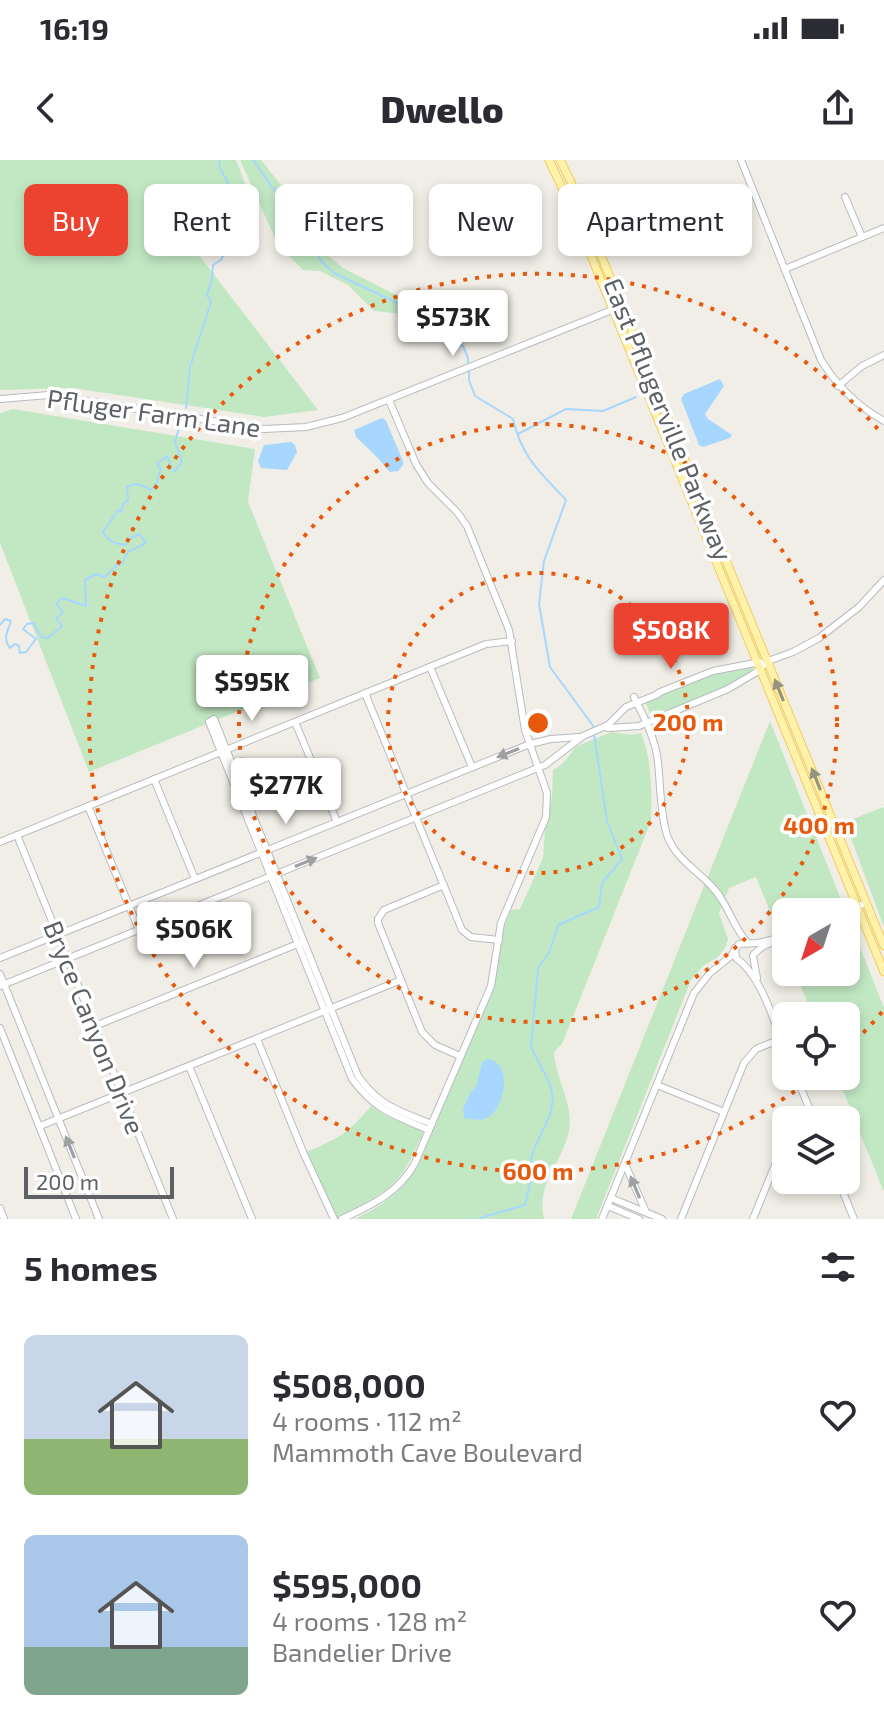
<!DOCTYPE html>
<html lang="en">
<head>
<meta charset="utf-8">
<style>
  :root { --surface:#fff; --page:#f7f7f7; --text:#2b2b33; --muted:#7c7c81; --accent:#ec4330 }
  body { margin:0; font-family:"Exo 2",sans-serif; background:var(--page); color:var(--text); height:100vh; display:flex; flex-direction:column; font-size:30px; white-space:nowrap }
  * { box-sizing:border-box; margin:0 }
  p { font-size:26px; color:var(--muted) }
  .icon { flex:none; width:44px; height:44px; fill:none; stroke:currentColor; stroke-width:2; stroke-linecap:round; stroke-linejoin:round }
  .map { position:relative; height:1059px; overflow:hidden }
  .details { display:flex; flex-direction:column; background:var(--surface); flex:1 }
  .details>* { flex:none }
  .guide { position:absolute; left:24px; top:24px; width:836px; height:72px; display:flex; gap:16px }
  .needle { width:52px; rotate:219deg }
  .fabs { position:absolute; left:772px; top:738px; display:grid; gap:16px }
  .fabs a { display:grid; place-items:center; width:88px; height:88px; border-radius:12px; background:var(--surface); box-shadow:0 4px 12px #0003; font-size:40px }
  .scale { position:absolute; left:24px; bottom:20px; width:150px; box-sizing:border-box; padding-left:8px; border:4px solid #5d6166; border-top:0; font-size:22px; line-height:28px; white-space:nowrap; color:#5d6166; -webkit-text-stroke:6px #fff; paint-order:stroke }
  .price { position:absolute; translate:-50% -68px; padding:0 18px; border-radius:8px; background:#fff; color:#222; font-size:26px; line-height:52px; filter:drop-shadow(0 2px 4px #0008) }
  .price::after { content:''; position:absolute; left:50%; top:48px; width:24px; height:18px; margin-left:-12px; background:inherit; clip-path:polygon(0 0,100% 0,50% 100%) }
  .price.active { background:var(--accent); color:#fff }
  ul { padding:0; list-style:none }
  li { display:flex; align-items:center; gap:24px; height:200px; padding:0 24px }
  li span { display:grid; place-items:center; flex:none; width:224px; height:160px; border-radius:12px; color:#555 }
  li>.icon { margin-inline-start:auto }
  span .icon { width:96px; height:96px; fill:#fffc; stroke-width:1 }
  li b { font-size:34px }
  h2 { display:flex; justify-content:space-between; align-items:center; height:96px; padding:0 24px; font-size:34px }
  .chip { padding:0 28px; border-radius:12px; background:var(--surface); box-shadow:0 4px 12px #0003; font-size:28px; line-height:72px }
  .chip.active { background:var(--accent); color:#fff }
  .status { display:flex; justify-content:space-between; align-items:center; height:56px; padding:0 40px; background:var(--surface); direction:ltr }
  .status svg { height:22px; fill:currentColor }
  header { display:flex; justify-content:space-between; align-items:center; height:104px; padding:0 24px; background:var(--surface); font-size:36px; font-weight:800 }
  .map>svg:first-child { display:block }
</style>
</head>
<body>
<div class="status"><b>16:19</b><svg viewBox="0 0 49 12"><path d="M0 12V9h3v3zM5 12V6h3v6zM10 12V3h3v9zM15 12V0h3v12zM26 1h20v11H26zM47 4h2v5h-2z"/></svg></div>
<header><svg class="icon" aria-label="back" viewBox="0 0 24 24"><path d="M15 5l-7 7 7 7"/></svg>Dwello<svg class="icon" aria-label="share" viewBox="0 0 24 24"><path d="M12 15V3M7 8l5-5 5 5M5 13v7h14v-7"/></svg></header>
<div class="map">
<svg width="884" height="1059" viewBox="0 0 884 1059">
  <rect width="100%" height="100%" fill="#f0eee6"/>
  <!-- green -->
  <g fill="#c2e8c3">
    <polygon points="0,0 236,0 258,56 195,90 318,250 264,257 73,228 0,230"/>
    <polygon points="240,0 261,0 301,50 326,94 343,108 404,139 412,146 405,154 374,151 348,125 320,111 303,110 278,85"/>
    <polygon points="13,249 255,289 248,342 320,518 89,612 0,383 0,253"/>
    <polygon points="749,505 753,509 751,513 719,531 652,559 646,543 656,539 661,534 710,515"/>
    <polygon points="770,561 846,752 786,752 786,790 756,717 729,728 719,753 728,779 725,788 718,797 704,805 691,820 596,1059 571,1059"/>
    <path d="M612,572L631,575L641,573C652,600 652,633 651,661L562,884L554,892C555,918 574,944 569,971C562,1004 536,1022 544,1059H355C382,1045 399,1035 416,1009L494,826L502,772L511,750L520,749L543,698L545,668L552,637L553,610L562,604L577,586Z"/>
    <polygon points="884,647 884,767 845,662"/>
    <polygon points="846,752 884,848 884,1032 837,916 846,916 846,856 813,856 795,812 846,812"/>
    <path d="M371,946L386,956L423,971L422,979H420C404,1016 395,1028 358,1047C349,1051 344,1055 336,1058L306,992C340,978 347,974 371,946Z"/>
  </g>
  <!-- water -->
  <g fill="#a7d7ff">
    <polygon points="720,219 724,226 705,254 708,259 732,275 730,278 703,287 699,285 681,239 684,234"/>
    <polygon points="382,258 386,261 403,301 403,305 398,311 390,312 376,296 356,277 354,270"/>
    <polygon points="291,282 295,285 297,292 287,310 261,308 258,301 264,285"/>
    <path d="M488,899C514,903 504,947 489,957C481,962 472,959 464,958L463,949L470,933L477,925L482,902Z"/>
  </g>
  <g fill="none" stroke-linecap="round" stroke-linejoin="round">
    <!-- stream -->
    <g stroke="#a7d7ff" stroke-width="2">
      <polyline points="253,0 303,70 322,102 334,113 393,141 443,177 463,186 468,198 468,203"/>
      <path d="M469,210V220L475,236L513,259C522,298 540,312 566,340L544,401L539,444L550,507L594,567"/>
      <path d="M186,248L190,207L211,142L207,135L212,118L213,105L221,100L224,94L204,65V57L215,49L226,53C230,45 228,39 232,31L220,8L219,0"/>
      <polyline points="518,274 566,249 603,251 636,237"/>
      <path d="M0,465L5,459L11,461C8,471 2,478 10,488L15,484L19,486L20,493L26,492L36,479L23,469L27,464L34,463L41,477L48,478L62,466L56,458L63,453L56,443L63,438L86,446L85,420L96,414L105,417L116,406L122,403L128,392L146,383L139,374L128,380L126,385C115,384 109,382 103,372L118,350L121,351L123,344L128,340L127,327C135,322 143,325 151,330L156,324L161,309L157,304L167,296L172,309L175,311L182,302L175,282L179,268"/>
      <polyline points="480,1058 525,1045 531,1019 529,1009 534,989 550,955 553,939 550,924 531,887 538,808 550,791 558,765 599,747 602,723 622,699 607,661 594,574"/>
    </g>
    <!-- minor casing -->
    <g stroke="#b8bbc0" stroke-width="8">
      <g id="minor">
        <path d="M741,0L821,200C837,226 857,246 884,261"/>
        <polyline points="845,37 862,77"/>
        <polyline points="785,109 884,68"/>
        <polyline points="838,226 862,206 884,195"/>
        <polyline points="0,239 49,235 264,269 306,267 342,258 622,146"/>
        <polyline points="430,507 472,607"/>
        <polyline points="365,533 462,770 471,777 499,780"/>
        <path d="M634,537C643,555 653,574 657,595C661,621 659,649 667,675C677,704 708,715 722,740C731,754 736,771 748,783"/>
        <path d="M209,562L214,559L358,916C379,946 399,951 432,964"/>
        <path d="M209,562L352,919C376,951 394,955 429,970"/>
        <polyline points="295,562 337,662"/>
        <polyline points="608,568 639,566 728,529 755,513 768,501 793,492 819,478 859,447 884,420"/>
        <polyline points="154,619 195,719"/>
        <polyline points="88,646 139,770"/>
        <polyline points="17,675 173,1059"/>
        <polyline points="0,682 486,484 512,481"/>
        <polyline points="444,725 384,750 378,759 378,763 422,872 435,885 460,896"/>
        <polyline points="845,752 866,743"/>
        <path d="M735,788L736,798C762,816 774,863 786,892"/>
        <polyline points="754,794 762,787 786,775"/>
        <polyline points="753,796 757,818"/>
        <polyline points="0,798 530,584 551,579 579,577"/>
        <polyline points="0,814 99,1059"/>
        <polyline points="0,826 545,605 583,576 608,565 626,547 656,535 660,532 713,511 760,502"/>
        <polyline points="95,866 300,783"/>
        <polyline points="0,868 76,1059"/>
        <polyline points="257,879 303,992 334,1059"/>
        <polyline points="189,906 252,1059"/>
        <polyline points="796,916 814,960"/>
        <polyline points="657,925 724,952"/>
        <polyline points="40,966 401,820"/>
        <polyline points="625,1004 646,1052"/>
        <polyline points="838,1020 854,1059"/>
        <polyline points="611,1038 662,1059"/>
        <polyline points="608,1046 639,1059"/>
        <polyline points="0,1048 4,1059"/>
        <path d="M342,1059C371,1045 397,1034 414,1005L491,826L501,763L546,657L547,633L525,570L509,470L467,366L457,352L428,323L416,304L389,240"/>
        <polyline points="602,1059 694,833 710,813 731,796 739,784 758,783 778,778"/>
        <polyline points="681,1059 744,903 756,889 781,879"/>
        <polyline points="753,1059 779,995 786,984"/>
      </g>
    </g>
    <!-- major casing -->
    <g stroke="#f4cc5b" stroke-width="9">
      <g id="major">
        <polyline points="549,0 571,47 884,812"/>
        <polyline points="560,0 571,22 884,786"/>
      </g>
    </g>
    <!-- minor -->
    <use href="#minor" stroke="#fff" stroke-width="6"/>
    <!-- major -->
    <use href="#major" stroke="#fff3ac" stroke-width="7"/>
  </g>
  <!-- one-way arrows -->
  <defs><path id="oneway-solid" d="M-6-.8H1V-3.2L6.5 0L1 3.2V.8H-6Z" transform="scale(2)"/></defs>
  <g fill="#96947e">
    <use href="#oneway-solid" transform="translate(779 530) rotate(-112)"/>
    <use href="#oneway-solid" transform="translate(816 619) rotate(-112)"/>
  </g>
  <g fill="#9ea0a3">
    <use href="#oneway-solid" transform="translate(508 593) rotate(158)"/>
    <use href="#oneway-solid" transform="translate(306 702) rotate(-22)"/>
    <use href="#oneway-solid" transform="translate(70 987) rotate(-112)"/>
    <use href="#oneway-solid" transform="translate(635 1027) rotate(-113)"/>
  </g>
  <!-- distance rings -->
  <g fill="none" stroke="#e8590c" stroke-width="4" stroke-dasharray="4 8">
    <circle cx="538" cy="563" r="150"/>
    <circle cx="538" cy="563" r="299"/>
    <path d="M882 852A449 449 0 0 1 847 889M814 917A449 449 0 1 1 882 274"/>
  </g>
  <g text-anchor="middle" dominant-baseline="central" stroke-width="7" stroke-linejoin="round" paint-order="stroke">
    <!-- street labels -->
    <g font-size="26" fill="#5d6166" stroke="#fff">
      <text transform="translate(154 252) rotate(8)">Pfluger Farm Lane</text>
      <text transform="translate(669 259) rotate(68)">East Pflugerville Parkway</text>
      <text transform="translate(95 867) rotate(68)">Bryce Canyon Drive</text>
    </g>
  </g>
  <circle cx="538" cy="563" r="12" fill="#e8590c" stroke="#fff" stroke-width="4"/>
  <g font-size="24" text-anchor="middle" font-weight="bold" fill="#e8590c" stroke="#fff" stroke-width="7" stroke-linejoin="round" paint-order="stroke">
    <text x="688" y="571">200 m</text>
    <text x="819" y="674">400 m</text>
    <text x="538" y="1020">600 m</text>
  </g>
</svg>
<div class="fabs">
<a><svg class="needle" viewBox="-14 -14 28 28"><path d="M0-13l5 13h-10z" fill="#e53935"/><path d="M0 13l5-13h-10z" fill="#7c7c81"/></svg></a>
<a><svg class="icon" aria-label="locate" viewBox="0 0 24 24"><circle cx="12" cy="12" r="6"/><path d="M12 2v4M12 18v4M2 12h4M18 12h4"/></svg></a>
<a><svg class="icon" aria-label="layers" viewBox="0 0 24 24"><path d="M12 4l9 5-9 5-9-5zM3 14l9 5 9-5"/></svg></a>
</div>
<div class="scale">200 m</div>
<b class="price" style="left:453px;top:198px">$573K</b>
<b class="price active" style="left:671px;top:511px">$508K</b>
<b class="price" style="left:252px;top:563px">$595K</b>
<b class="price" style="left:286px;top:666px">$277K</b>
<b class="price" style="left:194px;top:810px">$506K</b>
<div class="guide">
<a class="chip active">Buy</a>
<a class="chip">Rent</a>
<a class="chip">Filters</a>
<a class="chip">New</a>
<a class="chip">Apartment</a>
</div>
</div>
<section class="details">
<h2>5 homes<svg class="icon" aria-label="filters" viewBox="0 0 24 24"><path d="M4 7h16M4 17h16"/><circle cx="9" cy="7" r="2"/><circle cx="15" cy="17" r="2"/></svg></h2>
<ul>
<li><span style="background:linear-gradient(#c9d6e8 65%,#8fb573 0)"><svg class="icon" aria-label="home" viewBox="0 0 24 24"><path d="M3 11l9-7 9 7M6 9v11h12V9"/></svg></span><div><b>$508,000</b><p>4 rooms · 112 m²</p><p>Mammoth Cave Boulevard</p></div><svg class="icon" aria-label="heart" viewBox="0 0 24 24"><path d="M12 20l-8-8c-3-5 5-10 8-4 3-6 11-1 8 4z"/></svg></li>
<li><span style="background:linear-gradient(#a9c7e8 70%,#7fa58c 0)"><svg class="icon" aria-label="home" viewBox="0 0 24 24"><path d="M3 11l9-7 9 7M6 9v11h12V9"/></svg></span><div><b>$595,000</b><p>4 rooms · 128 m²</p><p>Bandelier Drive</p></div><svg class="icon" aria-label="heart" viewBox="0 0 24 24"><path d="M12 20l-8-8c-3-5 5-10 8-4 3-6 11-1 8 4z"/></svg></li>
</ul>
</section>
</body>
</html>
